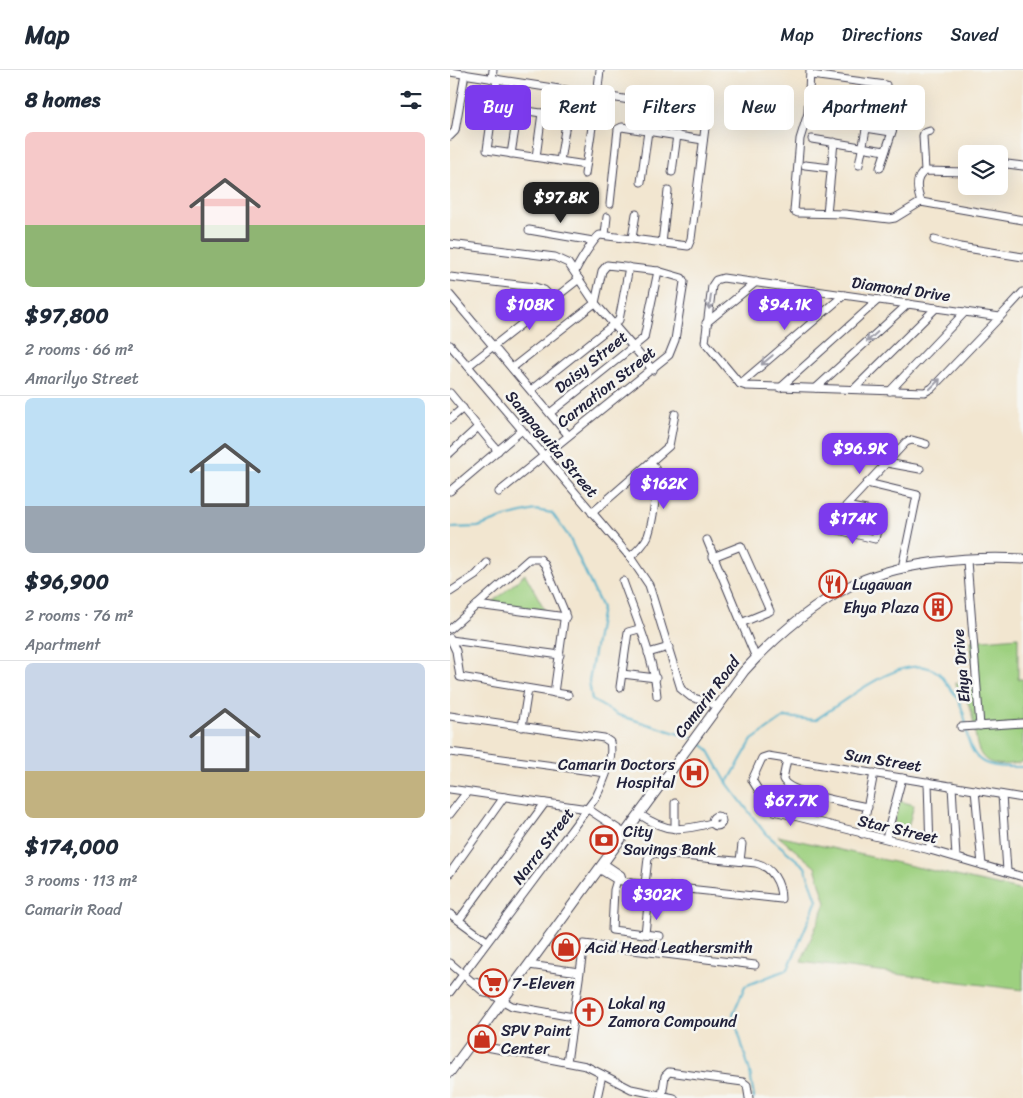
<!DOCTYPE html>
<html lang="en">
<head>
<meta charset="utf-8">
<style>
  :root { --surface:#fff; --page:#f2f2f3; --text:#1f2937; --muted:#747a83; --line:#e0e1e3; --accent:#7c3aed }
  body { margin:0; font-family:Sriracha,sans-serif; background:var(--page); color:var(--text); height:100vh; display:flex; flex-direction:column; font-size:19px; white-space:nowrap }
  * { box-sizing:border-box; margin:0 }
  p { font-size:16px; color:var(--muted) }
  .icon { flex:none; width:28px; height:28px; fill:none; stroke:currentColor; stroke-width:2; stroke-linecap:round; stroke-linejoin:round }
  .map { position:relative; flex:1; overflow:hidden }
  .sheet { display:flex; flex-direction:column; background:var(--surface); width:450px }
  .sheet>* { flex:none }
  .top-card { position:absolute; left:15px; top:15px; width:475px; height:45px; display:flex; gap:10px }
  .tools { position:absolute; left:508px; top:75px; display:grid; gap:10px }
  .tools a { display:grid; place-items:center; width:50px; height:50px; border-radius:8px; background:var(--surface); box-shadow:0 5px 20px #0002; font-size:25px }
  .price { position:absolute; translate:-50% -42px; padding:0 11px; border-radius:10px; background:var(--accent); color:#fff; font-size:16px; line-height:32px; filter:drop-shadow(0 1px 2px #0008) }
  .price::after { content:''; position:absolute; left:50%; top:30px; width:15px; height:11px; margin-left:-8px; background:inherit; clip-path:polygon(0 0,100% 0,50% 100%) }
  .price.on { background:#222; color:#fff }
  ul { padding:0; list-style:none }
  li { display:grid; align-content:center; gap:10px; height:265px; padding:0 25px }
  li+li { border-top:1px solid var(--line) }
  li span { display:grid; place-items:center; height:155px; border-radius:8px; color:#555 }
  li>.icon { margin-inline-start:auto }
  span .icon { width:90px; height:90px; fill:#fffc; stroke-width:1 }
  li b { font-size:21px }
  h2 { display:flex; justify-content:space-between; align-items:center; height:60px; padding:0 25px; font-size:21px }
  .pill { padding:0 18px; border-radius:8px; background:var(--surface); box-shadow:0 5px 20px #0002; font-size:18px; line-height:45px }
  .pill.on { background:var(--accent); color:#fff }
  header { display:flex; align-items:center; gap:30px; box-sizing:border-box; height:70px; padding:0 25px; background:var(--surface); border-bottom:1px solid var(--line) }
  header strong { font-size:24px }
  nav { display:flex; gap:28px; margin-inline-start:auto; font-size:18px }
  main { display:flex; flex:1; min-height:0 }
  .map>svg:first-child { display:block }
</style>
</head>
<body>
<header>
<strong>Map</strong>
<nav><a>Map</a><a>Directions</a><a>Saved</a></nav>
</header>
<main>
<section class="sheet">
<h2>8 homes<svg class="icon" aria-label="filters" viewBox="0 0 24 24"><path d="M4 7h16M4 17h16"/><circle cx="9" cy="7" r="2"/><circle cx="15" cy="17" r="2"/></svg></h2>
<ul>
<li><span style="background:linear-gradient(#f6c9c9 60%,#8fb573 0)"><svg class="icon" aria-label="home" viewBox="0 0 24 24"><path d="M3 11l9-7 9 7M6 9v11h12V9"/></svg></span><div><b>$97,800</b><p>2 rooms · 66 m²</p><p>Amarilyo Street</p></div></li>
<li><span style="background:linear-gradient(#bfe0f5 70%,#9aa5b1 0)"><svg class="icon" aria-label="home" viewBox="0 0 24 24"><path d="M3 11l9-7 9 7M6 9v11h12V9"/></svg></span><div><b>$96,900</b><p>2 rooms · 76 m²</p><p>Apartment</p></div></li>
<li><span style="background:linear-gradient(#c9d6e8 70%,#c2b280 0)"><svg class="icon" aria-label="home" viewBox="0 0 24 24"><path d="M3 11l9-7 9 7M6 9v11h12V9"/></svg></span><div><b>$174,000</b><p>3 rooms · 113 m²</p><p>Camarin Road</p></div></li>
</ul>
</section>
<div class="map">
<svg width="573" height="1028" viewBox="0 0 573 1028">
  <rect width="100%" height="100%" fill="#f6f6f2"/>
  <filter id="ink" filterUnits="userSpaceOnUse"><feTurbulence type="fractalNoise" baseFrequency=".02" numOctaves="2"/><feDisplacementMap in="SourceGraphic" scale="10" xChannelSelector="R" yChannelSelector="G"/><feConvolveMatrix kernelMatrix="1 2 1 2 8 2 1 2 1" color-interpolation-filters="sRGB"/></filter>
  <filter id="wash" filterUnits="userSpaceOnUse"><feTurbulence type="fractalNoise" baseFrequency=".0096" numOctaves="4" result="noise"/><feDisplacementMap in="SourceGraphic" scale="20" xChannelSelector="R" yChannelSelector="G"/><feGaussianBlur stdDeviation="1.12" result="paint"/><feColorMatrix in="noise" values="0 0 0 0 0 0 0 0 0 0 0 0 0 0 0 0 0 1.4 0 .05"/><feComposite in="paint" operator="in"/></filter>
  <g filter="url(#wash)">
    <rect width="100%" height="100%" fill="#f2e6d0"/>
    <!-- green -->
    <g fill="#9dd07f" stroke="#60795d">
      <polygon points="75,504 95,540 42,533"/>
      <path d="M568,567V609H573V692C514,705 532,665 518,633C515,626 509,620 505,613L524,614L521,571Z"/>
      <polygon points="450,731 464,735 457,761 443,757"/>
      <polygon points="328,766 573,821 573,920 351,892 376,833 365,797"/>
    </g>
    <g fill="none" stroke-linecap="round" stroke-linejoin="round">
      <!-- stream -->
      <g stroke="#4aaeca" stroke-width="2">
        <polyline points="0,458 28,457 55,447 85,440 102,443 119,467 152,538 139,611 142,630 168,645 242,668"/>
        <path d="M516,659C522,697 538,697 573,697"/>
        <polyline points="246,670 258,679 277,713 315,763 355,797 367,830 338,899 295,916 283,944 300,1002 304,1028"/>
        <path d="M278,712L302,670L335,647L365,650C392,634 454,579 487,602C491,604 494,610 497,614C508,627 513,637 516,655"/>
      </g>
    </g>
  </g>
  <g filter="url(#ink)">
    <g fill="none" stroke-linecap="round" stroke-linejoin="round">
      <!-- minor casing -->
      <g stroke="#413f51" stroke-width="9">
        <g id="minor">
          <polyline points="360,0 358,43 350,69 344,141 348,143 395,144 439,149 445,148 471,132 573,150"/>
          <path d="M0,2L257,42L241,169L238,176L150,165C144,168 127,196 125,202"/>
          <polyline points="361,5 436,15"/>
          <polyline points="42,9 43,0"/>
          <polyline points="47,9 37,80 136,95"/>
          <polyline points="147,26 150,0"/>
          <polyline points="43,36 139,50"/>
          <polyline points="416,58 441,62"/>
          <polyline points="0,66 5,61 15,4"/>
          <polyline points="362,69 435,81"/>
          <polyline points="61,84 68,40"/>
          <polyline points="86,87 92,43"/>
          <polyline points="110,91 117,47"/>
          <polyline points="549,93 573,96"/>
          <polyline points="355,95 381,98"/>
          <polyline points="409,95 420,39 458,46"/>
          <polyline points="430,98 448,44"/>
          <polyline points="475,101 473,66 474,63 480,61"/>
          <polyline points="222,102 227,65"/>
          <polyline points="135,104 142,57 139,50 143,25"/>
          <polyline points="191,112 198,61"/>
          <path d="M471,132C467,121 464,108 475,101L516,102"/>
          <polyline points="160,134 168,59 172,57 253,70"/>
          <polyline points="377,143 384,72"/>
          <polyline points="79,160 143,171"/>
          <polyline points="155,165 157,147"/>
          <polyline points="182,168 186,144"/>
          <polyline points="484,170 510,177 573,187"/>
          <polyline points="212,173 218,121"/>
          <polyline points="0,174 105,187 118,193 145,233 203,300"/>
          <polyline points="0,207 85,217 94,220 103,229"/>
          <polyline points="0,225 118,365"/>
          <polyline points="550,247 273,208 266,210 262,216 255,272 290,314 296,316 475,322 482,318 550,247 573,222"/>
          <polyline points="256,253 306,212"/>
          <polyline points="0,275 180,487 199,515 231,619 241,627 268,636"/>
          <polyline points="18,296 129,209"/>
          <polyline points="290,314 394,225"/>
          <polyline points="330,318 428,230"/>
          <polyline points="366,318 458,234"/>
          <polyline points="404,319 486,238"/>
          <polyline points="81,320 169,250 179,197"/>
          <polyline points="440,321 515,242"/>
          <polyline points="0,323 48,381"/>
          <polyline points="100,343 194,268 208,201"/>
          <polyline points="0,349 13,338"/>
          <polyline points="0,383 28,357"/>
          <polyline points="437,393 470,399"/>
          <polyline points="417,413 467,425 452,498"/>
          <polyline points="0,421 72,360"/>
          <polyline points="49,422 219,285 225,270 234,212 232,208 208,201 157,195 152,201 145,233 62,298"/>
          <polyline points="396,436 431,443 425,469 388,460 396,436 456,372 462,370 476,374"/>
          <polyline points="142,443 219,376 225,344"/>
          <polyline points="257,470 306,588"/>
          <path d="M180,487C187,481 194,475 198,466C202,454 211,407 204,396L199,395"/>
          <polyline points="263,487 291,476 320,541 291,553"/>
          <polyline points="517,491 530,656"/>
          <path d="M173,511C186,548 204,587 207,626"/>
          <polyline points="0,522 26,505 37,493"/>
          <polyline points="27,535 116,547"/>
          <polyline points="0,559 79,489 90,489 95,495 115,543 104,623"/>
          <polyline points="0,568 6,581 10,607 118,625"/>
          <polyline points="1,570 110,585"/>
          <polyline points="198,583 219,577"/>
          <polyline points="172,604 206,608"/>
          <polyline points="170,617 178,562 189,559"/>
          <path d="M0,646L154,668L160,672C164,689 154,711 146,727L0,922"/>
          <polyline points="72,657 78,619"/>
          <polyline points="511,657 573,653"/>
          <polyline points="0,682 156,703"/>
          <path d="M337,689L333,709C337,723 403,734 418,737"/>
          <polyline points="478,712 480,780"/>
          <polyline points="502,716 506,787"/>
          <polyline points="0,719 138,739 174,763"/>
          <polyline points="525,720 532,795"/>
          <polyline points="552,725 557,801"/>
          <polyline points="573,728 318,686 312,688 302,710 319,737 324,741 480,780 573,807"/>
          <polyline points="0,744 17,722"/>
          <path d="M189,744C217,763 230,761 262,753"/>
          <circle cx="267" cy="751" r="5"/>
          <polyline points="225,759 225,733"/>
          <polyline points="412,764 424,703"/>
          <polyline points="436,768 452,708"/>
          <polyline points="290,791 292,774"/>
          <polyline points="153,793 171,805 172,809"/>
          <path d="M149,799L167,810L182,813L331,829C331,813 322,797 306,793L203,783L198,788L195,814"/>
          <polyline points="0,803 54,727"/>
          <polyline points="167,810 164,820 162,860 210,866"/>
          <polyline points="0,844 37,871"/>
          <polyline points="9,850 95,733"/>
          <polyline points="195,864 198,835"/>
          <polyline points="0,893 35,923 41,924 62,936 123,947"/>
          <polyline points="79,895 129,902"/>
          <polyline points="25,912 32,914 41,924"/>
          <polyline points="21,974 136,996 181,1019 224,1028"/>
          <polyline points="117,992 134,874 305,895"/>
          <polyline points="212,1026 215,1006 219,1002 293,1012 297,1015 299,1028"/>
          <polyline points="147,1028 152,1005"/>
        </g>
      </g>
      <!-- major casing -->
      <g stroke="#413f51" stroke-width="11">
        <path id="major" d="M0,1002L294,601C323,569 359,538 398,517C446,492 519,486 573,489"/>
      </g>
      <!-- minor -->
      <use href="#minor" stroke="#fff" stroke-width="7"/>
      <!-- major -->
      <use href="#major" stroke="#fff" stroke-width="9"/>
    </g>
    <!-- one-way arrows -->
    <defs><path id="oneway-shaft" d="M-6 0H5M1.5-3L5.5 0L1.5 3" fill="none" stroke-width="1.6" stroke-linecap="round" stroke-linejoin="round" transform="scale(1.25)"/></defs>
    <g stroke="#9c9ca7">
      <use href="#oneway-shaft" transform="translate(260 232) rotate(98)"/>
      <use href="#oneway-shaft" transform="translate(422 267) rotate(138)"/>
      <use href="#oneway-shaft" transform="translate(317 290) rotate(140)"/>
      <use href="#oneway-shaft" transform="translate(485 314) rotate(-45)"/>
    </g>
  </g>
  <!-- icons -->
  <defs>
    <g id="restaurant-ring" transform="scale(1.4375)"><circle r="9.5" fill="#f6f6f2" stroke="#c8321e" stroke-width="1.5"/><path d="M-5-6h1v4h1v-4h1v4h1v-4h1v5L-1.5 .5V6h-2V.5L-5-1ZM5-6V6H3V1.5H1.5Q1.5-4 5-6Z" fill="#c8321e"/></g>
    <g id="building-ring" transform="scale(1.4375)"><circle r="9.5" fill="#f6f6f2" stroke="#c8321e" stroke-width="1.5"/><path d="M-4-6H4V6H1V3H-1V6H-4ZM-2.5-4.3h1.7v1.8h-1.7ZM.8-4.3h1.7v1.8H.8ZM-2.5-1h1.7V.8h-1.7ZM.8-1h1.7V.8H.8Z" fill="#c8321e"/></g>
    <g id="hospital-ring" transform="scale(1.4375)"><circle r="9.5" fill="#f6f6f2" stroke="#c8321e" stroke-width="1.5"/><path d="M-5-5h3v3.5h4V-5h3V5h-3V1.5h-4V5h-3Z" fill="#c8321e"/></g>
    <g id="bank-ring" transform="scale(1.4375)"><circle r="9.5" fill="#f6f6f2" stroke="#c8321e" stroke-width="1.5"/><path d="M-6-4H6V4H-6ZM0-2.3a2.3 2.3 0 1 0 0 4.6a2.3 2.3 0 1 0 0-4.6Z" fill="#c8321e"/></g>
    <g id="shop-ring" transform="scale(1.4375)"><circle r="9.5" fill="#f6f6f2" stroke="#c8321e" stroke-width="1.5"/><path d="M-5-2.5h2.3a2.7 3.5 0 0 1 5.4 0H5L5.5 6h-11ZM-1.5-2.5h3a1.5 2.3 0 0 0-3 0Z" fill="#c8321e"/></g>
    <g id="supermarket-ring" transform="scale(1.4375)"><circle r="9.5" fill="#f6f6f2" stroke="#c8321e" stroke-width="1.5"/><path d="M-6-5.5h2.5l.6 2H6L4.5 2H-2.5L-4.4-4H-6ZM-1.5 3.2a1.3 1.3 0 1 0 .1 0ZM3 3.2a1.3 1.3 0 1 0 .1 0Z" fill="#c8321e"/></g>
    <g id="church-ring" transform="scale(1.4375)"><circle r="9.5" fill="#f6f6f2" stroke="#c8321e" stroke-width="1.5"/><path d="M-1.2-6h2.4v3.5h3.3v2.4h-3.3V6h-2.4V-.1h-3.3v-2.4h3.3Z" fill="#c8321e"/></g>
  </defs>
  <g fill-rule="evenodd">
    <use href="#restaurant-ring" x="383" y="514"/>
    <use href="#building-ring" x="488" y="537"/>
    <use href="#hospital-ring" x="244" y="703"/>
    <use href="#bank-ring" x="154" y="770"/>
    <use href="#shop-ring" x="116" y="877"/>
    <use href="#supermarket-ring" x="43" y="913"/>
    <use href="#church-ring" x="139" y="942"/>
    <use href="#shop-ring" x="32" y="969"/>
  </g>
  <g text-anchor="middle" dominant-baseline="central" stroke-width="5" stroke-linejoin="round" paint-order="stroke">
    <!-- street labels -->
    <g font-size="16" fill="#22223b" stroke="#f6f6f2">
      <text transform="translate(451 219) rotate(8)">Diamond Drive</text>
      <text transform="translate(141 292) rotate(-39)">Daisy Street</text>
      <text transform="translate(156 317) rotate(-38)">Carnation Street</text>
      <text transform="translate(102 374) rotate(50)">Sampaguita Street</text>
      <text transform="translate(511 596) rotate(-95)">Ehya Drive</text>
      <text transform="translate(257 627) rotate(-53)">Camarin Road</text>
      <text transform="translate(433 690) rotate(9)">Sun Street</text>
      <text transform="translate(448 759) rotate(13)">Star Street</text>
      <text transform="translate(93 776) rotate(-53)">Narra Street</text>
    </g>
    <!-- poi labels -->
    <g font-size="16" fill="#22223b" stroke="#f6f6f2" text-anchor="start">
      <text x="402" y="514">Lugawan</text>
      <text x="469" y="537" text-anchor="end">Ehya Plaza</text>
      <text x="225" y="694" text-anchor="end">Camarin Doctors<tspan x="225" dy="18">Hospital</tspan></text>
      <text x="173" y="761">City<tspan x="173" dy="18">Savings Bank</tspan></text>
      <text x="135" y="877">Acid Head Leathersmith</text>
      <text x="62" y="913">7-Eleven</text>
      <text x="158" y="933">Lokal ng<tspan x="158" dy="18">Zamora Compound</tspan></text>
      <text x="51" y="960">SPV Paint<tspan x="51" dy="18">Center</tspan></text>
    </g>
  </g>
</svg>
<div class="tools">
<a><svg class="icon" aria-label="layers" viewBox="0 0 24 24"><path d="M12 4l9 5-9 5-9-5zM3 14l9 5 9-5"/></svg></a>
</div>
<b class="price on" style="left:111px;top:154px">$97.8K</b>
<b class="price" style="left:80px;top:261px">$108K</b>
<b class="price" style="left:335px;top:261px">$94.1K</b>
<b class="price" style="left:410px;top:405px">$96.9K</b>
<b class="price" style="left:214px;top:440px">$162K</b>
<b class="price" style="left:403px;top:475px">$174K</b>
<b class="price" style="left:341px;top:757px">$67.7K</b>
<b class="price" style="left:207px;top:851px">$302K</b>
<div class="top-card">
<a class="pill on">Buy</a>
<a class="pill">Rent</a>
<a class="pill">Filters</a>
<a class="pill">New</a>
<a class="pill">Apartment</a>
</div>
</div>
</main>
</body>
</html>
